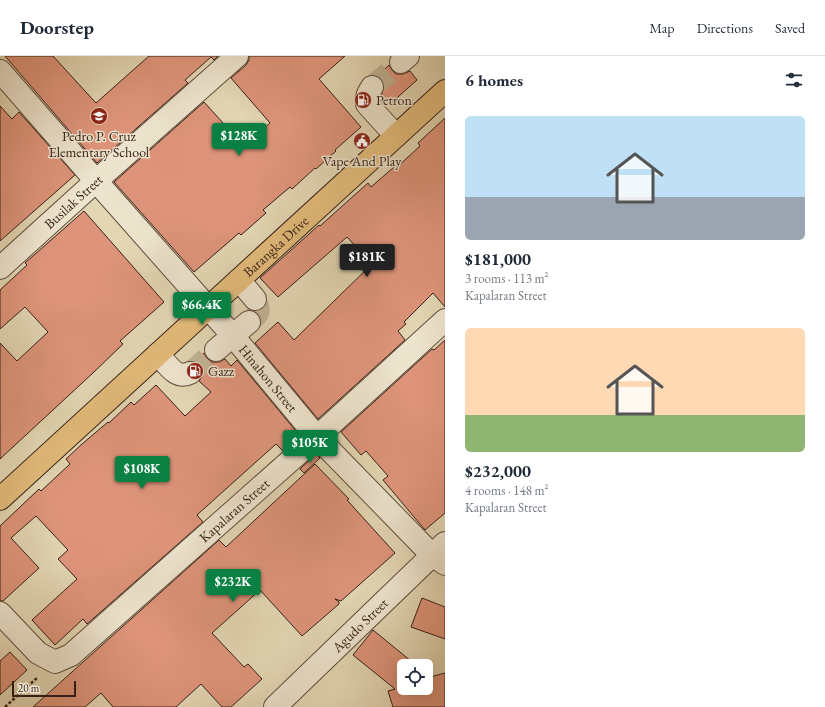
<!DOCTYPE html>
<html lang="en">
<head>
<meta charset="utf-8">
<style>
  :root { --surface:#fff; --page:#f6f6f7; --text:#1f2937; --muted:#747a83; --line:#e0e1e3; --accent:#0b8043 }
  body { margin:0; font-family:"EB Garamond",serif; background:var(--page); color:var(--text); height:100vh; display:flex; flex-direction:column; font-size:15px; white-space:nowrap }
  * { box-sizing:border-box; margin:0 }
  p { font-size:13px; color:var(--muted) }
  .icon { flex:none; width:22px; height:22px; fill:none; stroke:currentColor; stroke-width:2; stroke-linecap:round; stroke-linejoin:round }
  .map { position:relative; flex:1; overflow:hidden }
  .side { display:flex; flex-direction:column; background:var(--surface); width:380px }
  .side>* { flex:none }
  .tools { position:absolute; left:397px; top:603px; display:grid; gap:8px }
  .tools a { display:grid; place-items:center; width:36px; height:36px; border-radius:6px; background:var(--surface); box-shadow:0 4px 16px #0002; font-size:20px }
  .scale { position:absolute; left:12px; bottom:10px; width:64px; box-sizing:border-box; padding-left:4px; border:2px solid #372018; border-top:0; font-size:11px; line-height:14px; white-space:nowrap; color:#372018; -webkit-text-stroke:3px #ede4ce; paint-order:stroke }
  .price { position:absolute; translate:-50% -34px; padding:0 9px; border-radius:4px; background:var(--accent); color:#fff; font-size:13px; line-height:26px; filter:drop-shadow(0 1px 2px #0008) }
  .price::after { content:''; position:absolute; left:50%; top:24px; width:12px; height:9px; margin-left:-6px; background:inherit; clip-path:polygon(0 0,100% 0,50% 100%) }
  .price.current { background:#222; color:#fff }
  ul { padding:0; list-style:none }
  li { display:grid; align-content:center; gap:8px; height:212px; padding:0 20px }
  li span { display:grid; place-items:center; height:124px; border-radius:6px; color:#555 }
  li>.icon { margin-inline-start:auto }
  span .icon { width:72px; height:72px; fill:#fffc; stroke-width:1 }
  li b { font-size:17px }
  h2 { display:flex; justify-content:space-between; align-items:center; height:48px; padding:0 20px; font-size:17px }
  header { display:flex; align-items:center; gap:24px; box-sizing:border-box; height:56px; padding:0 20px; background:var(--surface); border-bottom:1px solid var(--line) }
  header strong { font-size:19px }
  nav { display:flex; gap:22px; margin-inline-start:auto; font-size:14px }
  main { display:flex; flex:1; min-height:0 }
  .map>svg:first-child { display:block }
</style>
</head>
<body>
<header>
<strong>Doorstep</strong>
<nav><a>Map</a><a>Directions</a><a>Saved</a></nav>
</header>
<main>
<div class="map">
<svg width="445" height="651" viewBox="0 0 445 651">
  <rect width="100%" height="100%" fill="#e3d6b3"/>
  <filter id="stains"><feTurbulence type="fractalNoise" baseFrequency=".005" numOctaves="4"/><feColorMatrix values="0 0 0 0 .2 0 0 0 0 .09 0 0 0 0 .02 0 0 0 .5 -.17"/></filter>
  <radialGradient id="worn" r=".72"><stop offset=".6" stop-color="#630" stop-opacity="0"/><stop offset="1" stop-color="#630" stop-opacity=".3"/></radialGradient>
  <!-- building -->
  <g fill="#de947a" stroke="#372018">
    <polygon points="5,0 53,0 96,47 149,0 218,0 214,4 211,1 185,24 188,27 97,107"/>
    <polygon points="249,0 345,0 319,23 361,71 335,94 336,95 316,113 315,112 292,133 290,131 263,154 266,157 241,179 239,177 194,216 114,126 204,46 244,90 270,67 231,22 246,9 249,4"/>
    <polygon points="389,9 392,14 396,18 403,18 410,15 417,24 389,49 381,40 384,31 383,25 377,20"/>
    <polygon points="0,50 12,63 19,56 75,119 0,185"/>
    <polygon points="445,62 445,251 433,237 404,266 406,268 398,275 405,284 318,363 255,287 278,266 294,284 372,208 347,181 278,241 260,222 319,169 320,170 368,127 371,131 394,111 395,113 420,90 418,87"/>
    <polygon points="84,155 164,246 120,285 123,288 94,316 0,403 0,287 17,305 48,276 25,251 0,273 0,234 27,209 25,207"/>
    <polygon points="445,284 445,457 425,474 383,424 388,420 366,395 361,399 341,376 432,293 434,294"/>
    <polygon points="204,297 207,302 212,306 219,306 225,303 231,310 237,304 300,380 283,395 276,388 197,459 203,466 87,568 83,563 55,589 32,564 77,523 58,503 68,494 36,460 11,482 39,512 3,545 0,545 0,470 39,433 41,435 70,408 66,403 82,388 108,366 109,367 131,346 134,349 156,329 185,360 211,336 199,325 202,320 202,314 199,308 194,306"/>
    <polygon points="316,398 320,402 304,417 300,413"/>
    <polygon points="315,408 349,443 347,444 395,497 341,545 335,543 339,546 339,548 302,580 260,534 212,577 244,611 248,608 262,623 231,651 222,651 201,628 176,651 113,651 101,637 85,651 33,651 219,484 226,491"/>
    <polygon points="422,542 445,551 445,583 411,571"/>
    <polygon points="373,574 417,610 404,610 404,632 426,632 426,617 430,621 445,617 445,651 393,651 388,635 395,633 353,599"/>
    <polygon points="10,596 27,614 0,639 0,605"/>
  </g>
  <g fill="none" stroke-linecap="round" stroke-linejoin="round">
    <!-- minor-tunnel -->
    <g stroke="#c1b294" stroke-width="22" stroke-dasharray="22 11" stroke-linecap="butt">
      <polyline points="372,31 401,6"/>
      <path d="M249,266C259,258 262,256 255,243"/>
      <polyline points="190,317 216,294"/>
    </g>
    <!-- minor casing -->
    <g stroke="#624e3f" stroke-width="24">
      <g id="minor">
        <polyline points="401,6 408,0"/>
        <path id="s1" d="M0,15L96,125L233,280L317,381L432,499L445,508"/>
        <path d="M372,31C368,37 366,41 367,48L396,80"/>
        <path id="s2" d="M0,212L96,125L237,0"/>
        <polyline points="239,224 255,243"/>
        <polyline points="216,294 249,266"/>
        <path d="M158,298C167,308 176,324 190,317"/>
        <path id="s3" d="M0,557L38,597L55,606L71,599L317,381L445,264"/>
        <path id="s4" d="M275,651L445,487"/>
      </g>
    </g>
    <!-- major casing -->
    <g stroke="#372018" stroke-width="24">
      <g id="major">
        <path id="s5" d="M0,443L445,35"/>
      </g>
    </g>
    <!-- path -->
    <polyline stroke="#372018" stroke-width="2.5" stroke-dasharray="3 2" stroke-linecap="butt" points="5,651 38,621"/>
    <!-- minor -->
    <use href="#minor" stroke="#ede4ce" stroke-width="22"/>
    <!-- major -->
    <use href="#major" stroke="#e2bb7a" stroke-width="22"/>
  </g>
  <!-- icons -->
  <defs>
    <g id="fuel-disc" transform="scale(0.9)"><circle r="9.5" fill="#8f2418" stroke="#ede4ce"/><path d="M-5.5-6h7V0h2V4h1.3V-2.5L3-4.5l.8-.8L6-3V5H2.5V1h-1V6h-7ZM-4.2-4.7v3.2H.2V-4.7Z" fill="#fff"/></g>
    <g id="school-disc" transform="scale(0.9)"><circle r="9.5" fill="#8f2418" stroke="#ede4ce"/><path d="M0-5L7-2L0 1L-7-2ZM-4 1L0 2.5L4 1V4Q0 6-4 4Z" fill="#fff"/></g>
    <g id="civic-disc" transform="scale(0.9)"><circle r="9.5" fill="#8f2418" stroke="#ede4ce"/><path d="M-.6-6.5H3V-4.5H.6V-3L4-1V1h2V6H-6V1h2V-1L-.6-3ZM-1.2 2.5V6h2.4V2.5Z" fill="#fff"/></g>
  </defs>
  <g fill-rule="evenodd">
    <use href="#fuel-disc" x="363" y="44"/>
    <use href="#school-disc" x="99" y="60"/>
    <use href="#civic-disc" x="362" y="85"/>
    <use href="#fuel-disc" x="195" y="315"/>
  </g>
  <g text-anchor="middle" dominant-baseline="central" stroke-width="3" stroke-linejoin="round" paint-order="stroke">
    <!-- poi labels -->
    <g font-size="14" fill="#372018" stroke="#ede4ce" text-anchor="start">
      <text x="376" y="44">Petron</text>
      <text x="99" y="80" text-anchor="middle">Pedro P. Cruz<tspan x="99" dy="16">Elementary School</tspan></text>
      <text x="362" y="105" text-anchor="middle">Vape And Play</text>
      <text x="208" y="315">Gazz</text>
    </g>
    <!-- street labels -->
    <g font-size="14" fill="#372018" stroke="#ede4ce">
      <text stroke="none"><textPath href="#s2" startOffset="99">Busilak Street</textPath></text>
      <text stroke="none"><textPath href="#s5" startOffset="374">Barangka Drive</textPath></text>
      <text stroke="none"><textPath href="#s1" startOffset="408">Hinahon Street</textPath></text>
      <text stroke="none"><textPath href="#s3" startOffset="310">Kapalaran Street</textPath></text>
      <text stroke="none"><textPath href="#s4" startOffset="118">Agudo Street</textPath></text>
    </g>
  </g>
  <rect width="100%" height="100%" filter="url(#stains)"/>
  <rect width="100%" height="100%" fill="url(#worn)"/>
</svg>
<div class="tools">
<a><svg class="icon" aria-label="locate" viewBox="0 0 24 24"><circle cx="12" cy="12" r="6"/><path d="M12 2v4M12 18v4M2 12h4M18 12h4"/></svg></a>
</div>
<div class="scale">20 m</div>
<b class="price" style="left:239px;top:101px">$128K</b>
<b class="price current" style="left:367px;top:222px">$181K</b>
<b class="price" style="left:202px;top:270px">$66.4K</b>
<b class="price" style="left:310px;top:408px">$105K</b>
<b class="price" style="left:142px;top:434px">$108K</b>
<b class="price" style="left:233px;top:547px">$232K</b>
</div>
<section class="side">
<h2>6 homes<svg class="icon" aria-label="filters" viewBox="0 0 24 24"><path d="M4 7h16M4 17h16"/><circle cx="9" cy="7" r="2"/><circle cx="15" cy="17" r="2"/></svg></h2>
<ul>
<li><span style="background:linear-gradient(#bfe0f5 65%,#9aa5b1 0)"><svg class="icon" aria-label="home" viewBox="0 0 24 24"><path d="M3 11l9-7 9 7M6 9v11h12V9"/></svg></span><div><b>$181,000</b><p>3 rooms · 113 m²</p><p>Kapalaran Street</p></div></li>
<li><span style="background:linear-gradient(#ffd9b3 70%,#8fb573 0)"><svg class="icon" aria-label="home" viewBox="0 0 24 24"><path d="M3 11l9-7 9 7M6 9v11h12V9"/></svg></span><div><b>$232,000</b><p>4 rooms · 148 m²</p><p>Kapalaran Street</p></div></li>
</ul>
</section>
</main>
</body>
</html>
